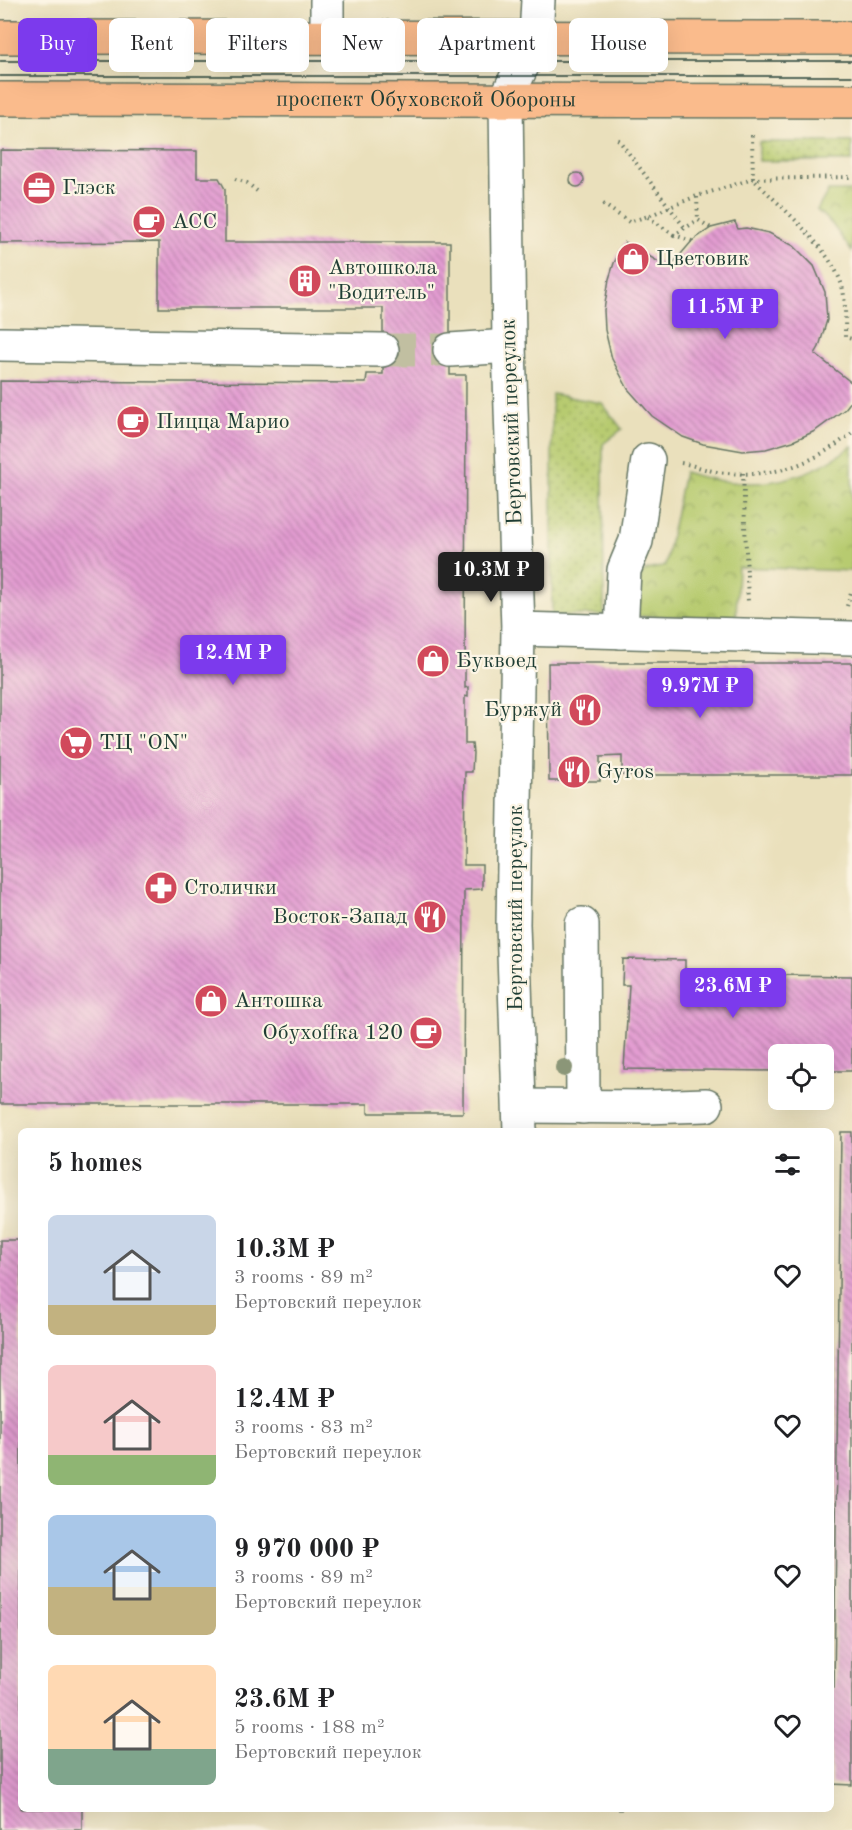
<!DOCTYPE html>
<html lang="en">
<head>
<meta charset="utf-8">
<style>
  :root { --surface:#fff; --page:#f2f2f2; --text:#202124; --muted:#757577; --accent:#7c3aed }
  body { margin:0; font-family:"Old Standard TT",serif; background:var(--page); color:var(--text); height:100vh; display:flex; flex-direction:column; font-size:22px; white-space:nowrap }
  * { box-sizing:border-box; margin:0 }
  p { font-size:20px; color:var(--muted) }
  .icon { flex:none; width:33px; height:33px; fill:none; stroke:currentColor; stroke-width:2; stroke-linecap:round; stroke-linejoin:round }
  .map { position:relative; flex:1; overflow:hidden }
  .drawer { position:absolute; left:18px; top:1128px; width:816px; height:684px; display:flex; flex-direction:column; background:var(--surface); border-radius:9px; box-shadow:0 6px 24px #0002 }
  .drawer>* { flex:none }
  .guide { position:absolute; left:18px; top:18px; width:816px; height:54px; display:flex; gap:12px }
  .buttons { position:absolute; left:768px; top:1044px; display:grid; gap:12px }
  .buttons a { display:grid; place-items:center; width:66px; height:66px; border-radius:9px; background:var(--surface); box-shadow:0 6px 24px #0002; font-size:30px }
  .price { position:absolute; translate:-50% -51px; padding:0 14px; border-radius:6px; background:var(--accent); color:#fff; font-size:20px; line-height:39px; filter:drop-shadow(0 2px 3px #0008) }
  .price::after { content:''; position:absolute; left:50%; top:36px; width:18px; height:14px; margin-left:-9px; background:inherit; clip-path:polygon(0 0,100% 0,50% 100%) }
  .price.active { background:#222; color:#fff }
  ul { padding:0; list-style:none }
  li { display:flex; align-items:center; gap:18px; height:150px; padding:0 30px }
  li span { display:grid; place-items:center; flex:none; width:168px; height:120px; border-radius:9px; color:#555 }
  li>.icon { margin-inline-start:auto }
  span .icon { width:72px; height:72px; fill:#fffc; stroke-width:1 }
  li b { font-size:26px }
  h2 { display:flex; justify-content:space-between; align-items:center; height:72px; padding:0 30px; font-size:26px }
  .pill { padding:0 21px; border-radius:9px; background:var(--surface); box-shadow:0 6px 24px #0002; font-size:21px; line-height:54px }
  .pill.active { background:var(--accent); color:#fff }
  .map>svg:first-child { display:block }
</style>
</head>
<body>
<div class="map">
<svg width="852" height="1830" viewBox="0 0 852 1830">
  <defs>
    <pattern id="grass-dots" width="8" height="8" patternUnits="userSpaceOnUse" patternTransform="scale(1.5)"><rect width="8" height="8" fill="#b7cb6f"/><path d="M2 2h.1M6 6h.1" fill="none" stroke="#94a65c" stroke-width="1.8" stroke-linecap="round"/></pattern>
    <pattern id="park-crowns" width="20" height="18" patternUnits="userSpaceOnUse" patternTransform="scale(1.5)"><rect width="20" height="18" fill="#b7cb6f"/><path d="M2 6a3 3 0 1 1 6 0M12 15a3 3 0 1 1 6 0" fill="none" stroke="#94a65c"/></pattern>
    <pattern id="building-back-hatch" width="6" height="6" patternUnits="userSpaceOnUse" patternTransform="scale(1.5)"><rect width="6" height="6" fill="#e39cd1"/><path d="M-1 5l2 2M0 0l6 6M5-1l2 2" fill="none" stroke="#b780aa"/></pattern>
  </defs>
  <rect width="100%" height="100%" fill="#fcf5e5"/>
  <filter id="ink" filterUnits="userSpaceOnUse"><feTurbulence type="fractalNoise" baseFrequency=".0167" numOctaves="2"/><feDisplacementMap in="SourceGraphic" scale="12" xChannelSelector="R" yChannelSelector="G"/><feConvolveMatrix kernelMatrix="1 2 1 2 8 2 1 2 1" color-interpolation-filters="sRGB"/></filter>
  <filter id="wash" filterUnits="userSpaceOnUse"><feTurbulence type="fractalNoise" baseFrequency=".008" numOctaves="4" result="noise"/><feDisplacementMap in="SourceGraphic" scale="24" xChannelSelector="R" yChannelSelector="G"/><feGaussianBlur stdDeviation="1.35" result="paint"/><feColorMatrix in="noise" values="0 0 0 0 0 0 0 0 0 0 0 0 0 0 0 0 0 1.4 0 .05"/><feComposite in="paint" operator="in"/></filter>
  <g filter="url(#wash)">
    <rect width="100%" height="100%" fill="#eae0bc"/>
    <!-- grass -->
    <g fill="url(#grass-dots)" stroke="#6b8452" stroke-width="1.5">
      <rect x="759" y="142" width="93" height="19"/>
      <polygon points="552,394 602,403 622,429 603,444 604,615 552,615"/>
    </g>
    <!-- park -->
    <g fill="url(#park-crowns)" stroke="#6b8452" stroke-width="1.5">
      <polygon points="828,191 852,191 852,252 832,224 817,210"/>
      <path d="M852,446V571L738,567L736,617L637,616L641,574L647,570L665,566L684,472C747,492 799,486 852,446Z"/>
    </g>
    <g id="blocks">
      <!-- building -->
      <g fill="url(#building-back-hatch)">
        <polygon points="0,150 197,151 197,178 219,178 225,189 225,242 450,242 450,375 466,375 465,688 468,687 468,697 465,696 465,744 472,744 473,753 472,772 465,772 464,865 482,865 482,889 464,890 463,1113 368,1113 368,1104 0,1104 0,381 366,383 367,374 383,374 383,308 159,308 159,242 0,243"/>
        <circle cx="577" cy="180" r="7"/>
        <polygon points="735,222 738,229 746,228 769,233 794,246 814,266 825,292 827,320 819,347 815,354 852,383 852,400 845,409 815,431 793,441 766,449 743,451 703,444 683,437 652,416 628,389 612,359 605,330 604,310 609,279 614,263 625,242 669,268 692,241 711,228"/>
        <polygon points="548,663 852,663 852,775 622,775 622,756 600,757 600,781 549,781"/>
        <polygon points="623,959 685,960 685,974 852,976 852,1071 824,1071 824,1054 778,1054 778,1071 624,1069 629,985 622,985"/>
        <polygon points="841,1132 852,1132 852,1785 831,1784 831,1688 834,1688"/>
        <polygon points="0,1240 21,1240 21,1809 82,1809 82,1830 0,1830"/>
      </g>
    </g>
  </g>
  <g filter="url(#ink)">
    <use href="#blocks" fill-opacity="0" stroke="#667664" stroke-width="1.5"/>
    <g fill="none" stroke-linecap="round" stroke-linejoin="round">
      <!-- minor-tunnel -->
      <polyline stroke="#c1bfa1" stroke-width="33" stroke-dasharray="33 16" stroke-linecap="butt" points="382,350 450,350"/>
      <!-- minor casing -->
      <g stroke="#667664" stroke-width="36">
        <g id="minor">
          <polyline points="327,0 327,37"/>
          <polyline points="0,344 382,350"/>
          <polyline points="450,350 509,346"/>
          <polyline points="518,629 852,638"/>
          <polyline points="621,632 624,570 636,541 648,460"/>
          <polyline points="582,924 583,1107"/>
          <polyline points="520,1106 646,1107 706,1105"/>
          <polyline points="520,1131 513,924 518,629 509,346 506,99 536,37 538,0"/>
        </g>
      </g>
      <!-- major casing -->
      <g stroke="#667664" stroke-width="36">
        <g id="major">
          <polyline points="0,37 852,38"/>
          <path id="s1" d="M0,99L852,101"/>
        </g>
      </g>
      <!-- path -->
      <g stroke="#667664" stroke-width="4" stroke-dasharray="1.5 4.5" stroke-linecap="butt">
        <path d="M752,135L753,179C780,206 836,253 843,290C846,305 845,322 845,337L852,339"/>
        <polyline points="618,139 685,228"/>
        <polyline points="235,179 247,183 257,191"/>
        <polyline points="697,197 698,220"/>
        <polyline points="603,204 629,222 648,216 697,196 753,179 852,177"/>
        <polyline points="648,217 674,235"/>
        <polyline points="692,241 674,235 698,220 711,228"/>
        <path d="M681,463C694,465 705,470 718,472C772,479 810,466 852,433"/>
        <polyline points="743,473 748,602"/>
        <polyline points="847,606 852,589"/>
        <polyline points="620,1809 620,1813"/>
      </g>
      <!-- minor -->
      <use href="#minor" stroke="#fff" stroke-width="33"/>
      <!-- major -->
      <use href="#major" stroke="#fabb8c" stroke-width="33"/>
      <!-- tram -->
      <g stroke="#1f3d34" stroke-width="1.5">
        <polyline points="0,61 852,61"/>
        <polyline points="0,76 852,76"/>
      </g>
    </g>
    <!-- trees -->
    <circle fill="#8b9678" cx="564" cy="1068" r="9"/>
  </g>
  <!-- icons -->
  <defs>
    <g id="office-disc" transform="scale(1.725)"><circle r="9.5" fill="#d1495b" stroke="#fcf5e5"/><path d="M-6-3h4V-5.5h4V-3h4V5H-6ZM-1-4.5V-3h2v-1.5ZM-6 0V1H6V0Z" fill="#fff"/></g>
    <g id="cafe-disc" transform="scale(1.725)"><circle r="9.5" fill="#d1495b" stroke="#fcf5e5"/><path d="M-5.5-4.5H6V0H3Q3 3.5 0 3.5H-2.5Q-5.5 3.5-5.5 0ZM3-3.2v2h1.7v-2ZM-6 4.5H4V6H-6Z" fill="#fff"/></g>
    <g id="shop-disc" transform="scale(1.725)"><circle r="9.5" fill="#d1495b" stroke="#fcf5e5"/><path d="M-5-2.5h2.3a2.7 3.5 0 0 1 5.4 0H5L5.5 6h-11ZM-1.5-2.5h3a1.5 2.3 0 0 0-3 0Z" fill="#fff"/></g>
    <g id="building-disc" transform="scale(1.725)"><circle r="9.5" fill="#d1495b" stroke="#fcf5e5"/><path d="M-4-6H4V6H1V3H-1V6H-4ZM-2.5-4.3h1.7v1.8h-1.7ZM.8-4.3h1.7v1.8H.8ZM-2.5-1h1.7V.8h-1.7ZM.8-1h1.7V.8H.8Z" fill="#fff"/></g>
    <g id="restaurant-disc" transform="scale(1.725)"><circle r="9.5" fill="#d1495b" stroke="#fcf5e5"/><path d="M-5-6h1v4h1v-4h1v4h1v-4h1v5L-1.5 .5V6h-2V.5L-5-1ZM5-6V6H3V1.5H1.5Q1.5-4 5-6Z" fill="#fff"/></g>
    <g id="supermarket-disc" transform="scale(1.725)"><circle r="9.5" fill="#d1495b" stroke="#fcf5e5"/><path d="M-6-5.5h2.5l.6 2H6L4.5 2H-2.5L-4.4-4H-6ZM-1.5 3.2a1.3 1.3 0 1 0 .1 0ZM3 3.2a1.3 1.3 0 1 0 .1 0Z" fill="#fff"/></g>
    <g id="pharmacy-disc" transform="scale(1.725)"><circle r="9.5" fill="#d1495b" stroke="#fcf5e5"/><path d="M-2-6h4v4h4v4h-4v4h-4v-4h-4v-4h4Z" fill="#fff"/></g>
  </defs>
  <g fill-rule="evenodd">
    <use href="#office-disc" x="39" y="188"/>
    <use href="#cafe-disc" x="149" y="222"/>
    <use href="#shop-disc" x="633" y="259"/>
    <use href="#building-disc" x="305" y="281"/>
    <use href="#cafe-disc" x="133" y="422"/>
    <use href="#shop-disc" x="433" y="661"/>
    <use href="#restaurant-disc" x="585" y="710"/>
    <use href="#supermarket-disc" x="76" y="743"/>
    <use href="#restaurant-disc" x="574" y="772"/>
    <use href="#pharmacy-disc" x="161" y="888"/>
    <use href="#restaurant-disc" x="430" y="917"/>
    <use href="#shop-disc" x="211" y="1001"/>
    <use href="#cafe-disc" x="426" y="1033"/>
  </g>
  <g text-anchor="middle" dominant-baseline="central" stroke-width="4.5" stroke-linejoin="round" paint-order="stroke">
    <!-- street labels -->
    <g font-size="22" fill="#1f3d34" stroke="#fcf5e5">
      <text stroke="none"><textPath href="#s1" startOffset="426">проспект Обуховской Обороны</textPath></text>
      <text transform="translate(512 422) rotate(-92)">Бертовский переулок</text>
      <text transform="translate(516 908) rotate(-90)">Бертовский переулок</text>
    </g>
    <!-- poi labels -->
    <g font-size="22" fill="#1f3d34" stroke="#fcf5e5" text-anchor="start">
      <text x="62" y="188">Глэск</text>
      <text x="172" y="222">АСС</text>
      <text x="656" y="259">Цветовик</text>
      <text x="328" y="268">Автошкола<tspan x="328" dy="25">"Водитель"</tspan></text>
      <text x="156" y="422">Пицца Марио</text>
      <text x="456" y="661">Буквоед</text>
      <text x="562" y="710" text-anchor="end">Буржуй</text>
      <text x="99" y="743">ТЦ "ON"</text>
      <text x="597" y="772">Gyros</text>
      <text x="184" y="888">Столички</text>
      <text x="407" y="917" text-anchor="end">Восток-Запад</text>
      <text x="234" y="1001">Антошка</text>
      <text x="403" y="1033" text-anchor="end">Обухоffка 120</text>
    </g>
  </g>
</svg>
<div class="buttons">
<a><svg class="icon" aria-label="locate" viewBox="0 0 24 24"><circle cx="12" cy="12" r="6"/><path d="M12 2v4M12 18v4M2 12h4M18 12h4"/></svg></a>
</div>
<b class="price" style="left:725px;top:340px">11.5M ₽</b>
<b class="price active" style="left:491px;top:603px">10.3M ₽</b>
<b class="price" style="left:233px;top:686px">12.4M ₽</b>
<b class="price" style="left:700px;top:719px">9.97M ₽</b>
<b class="price" style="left:733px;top:1019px">23.6M ₽</b>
<div class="guide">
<a class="pill active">Buy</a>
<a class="pill">Rent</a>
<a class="pill">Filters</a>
<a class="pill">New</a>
<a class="pill">Apartment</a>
<a class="pill">House</a>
</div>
<section class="drawer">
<h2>5 homes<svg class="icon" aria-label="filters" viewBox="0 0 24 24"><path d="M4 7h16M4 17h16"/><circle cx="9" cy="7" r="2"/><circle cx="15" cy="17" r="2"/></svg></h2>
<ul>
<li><span style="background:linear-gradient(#c9d6e8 75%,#c2b280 0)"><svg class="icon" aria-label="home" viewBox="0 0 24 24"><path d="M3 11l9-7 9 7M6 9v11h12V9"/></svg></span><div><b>10.3M ₽</b><p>3 rooms · 89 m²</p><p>Бертовский переулок</p></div><svg class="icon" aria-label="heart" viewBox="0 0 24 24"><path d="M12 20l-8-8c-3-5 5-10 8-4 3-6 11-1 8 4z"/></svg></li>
<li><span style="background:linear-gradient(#f6c9c9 75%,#8fb573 0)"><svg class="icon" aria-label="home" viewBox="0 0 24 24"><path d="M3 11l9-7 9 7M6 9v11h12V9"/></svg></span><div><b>12.4M ₽</b><p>3 rooms · 83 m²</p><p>Бертовский переулок</p></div><svg class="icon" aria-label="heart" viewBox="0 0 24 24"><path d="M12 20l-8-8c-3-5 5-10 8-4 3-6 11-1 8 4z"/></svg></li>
<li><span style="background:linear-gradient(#a9c7e8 60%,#c2b280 0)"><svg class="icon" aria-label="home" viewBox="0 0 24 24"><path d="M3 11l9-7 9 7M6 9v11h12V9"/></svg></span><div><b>9 970 000 ₽</b><p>3 rooms · 89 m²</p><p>Бертовский переулок</p></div><svg class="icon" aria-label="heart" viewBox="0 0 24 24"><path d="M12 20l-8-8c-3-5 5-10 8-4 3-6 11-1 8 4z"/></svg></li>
<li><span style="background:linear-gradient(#ffd9b3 70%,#7fa58c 0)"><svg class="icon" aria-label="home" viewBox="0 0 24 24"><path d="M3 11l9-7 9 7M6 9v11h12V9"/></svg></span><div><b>23.6M ₽</b><p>5 rooms · 188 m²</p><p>Бертовский переулок</p></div><svg class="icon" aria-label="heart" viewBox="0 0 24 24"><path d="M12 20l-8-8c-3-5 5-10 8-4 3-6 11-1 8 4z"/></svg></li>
</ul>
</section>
</div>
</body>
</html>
